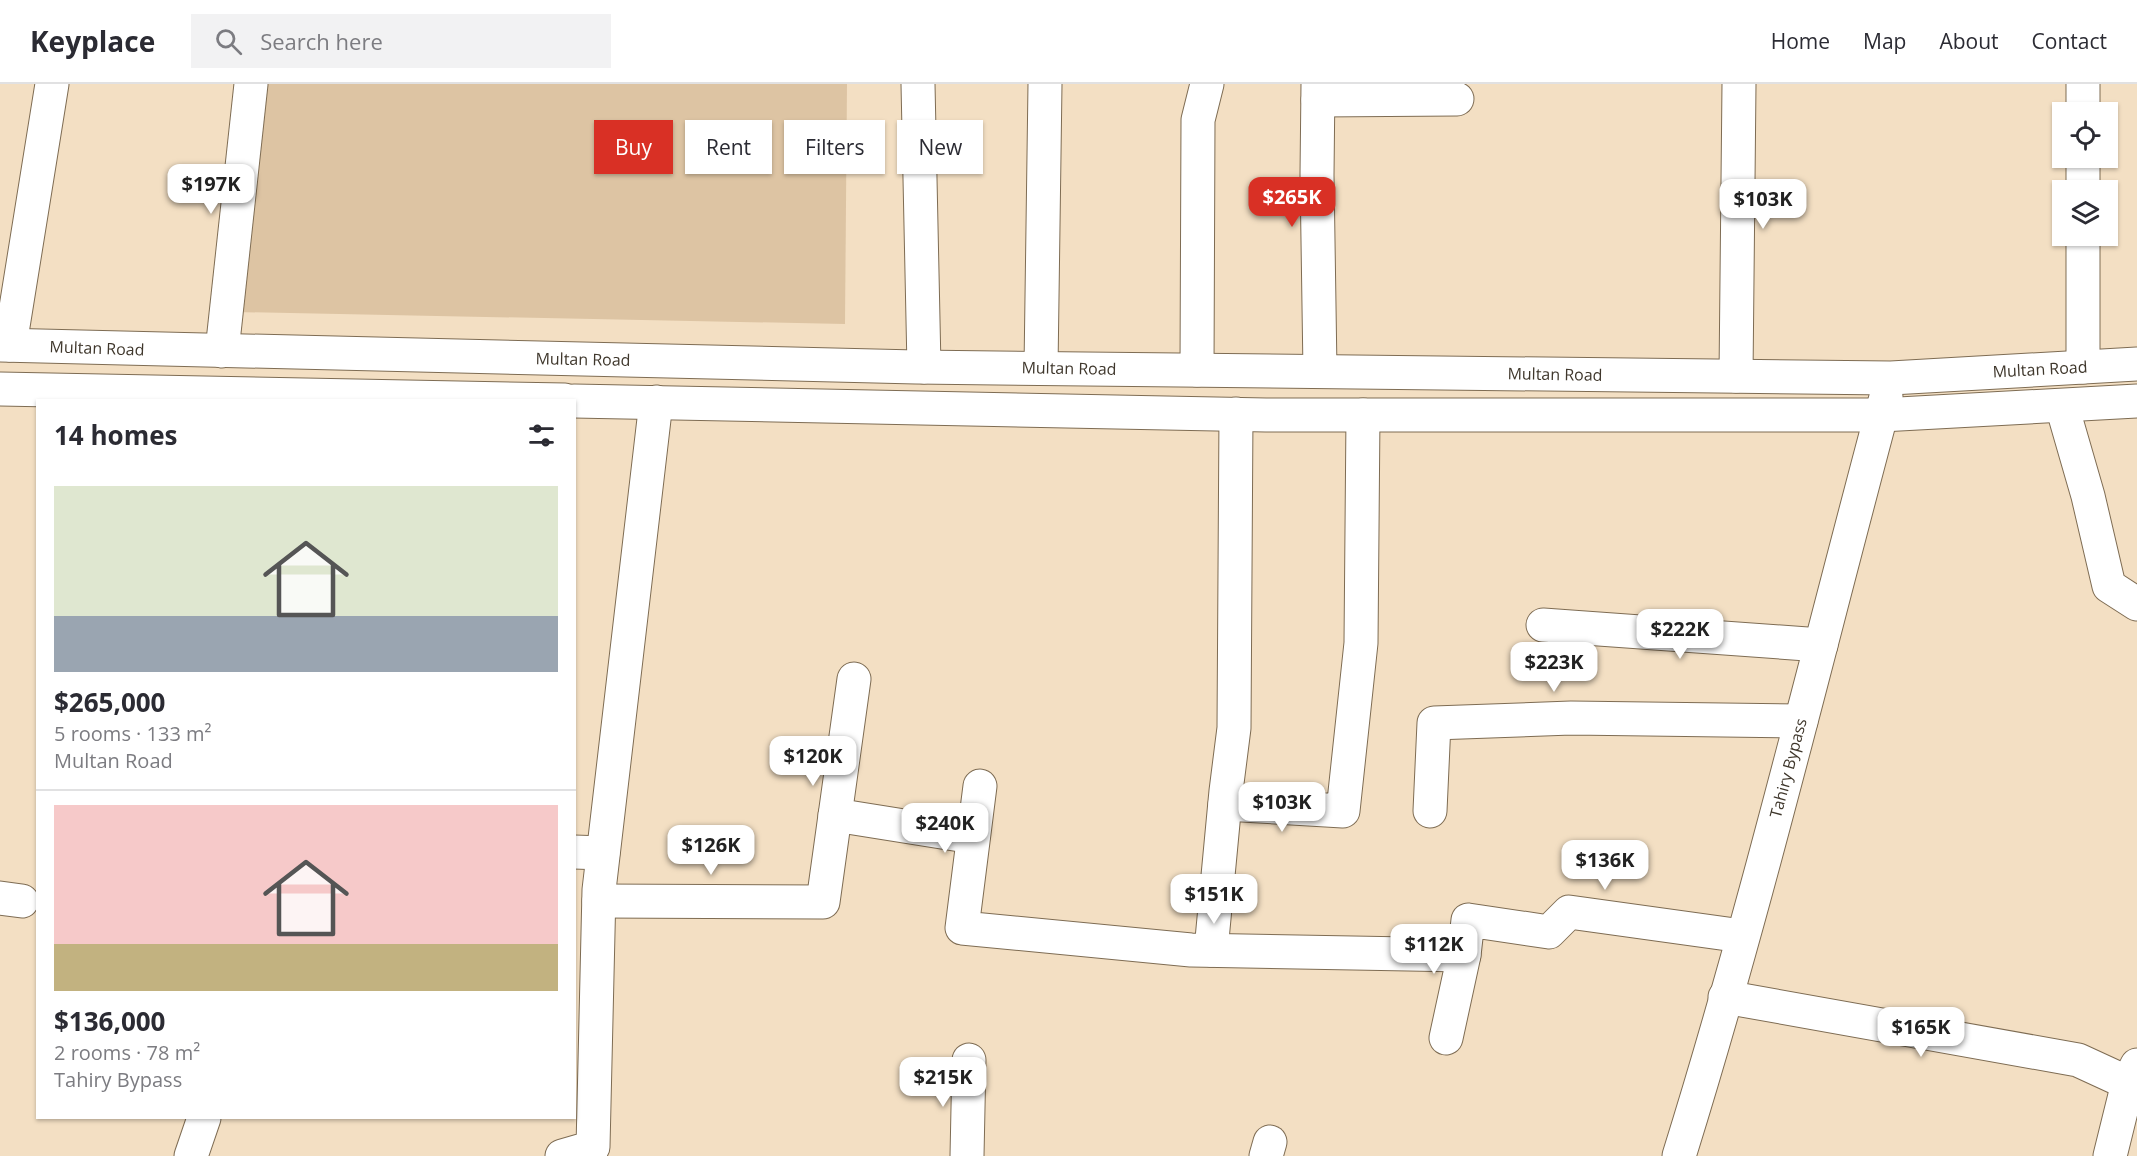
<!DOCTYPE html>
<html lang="en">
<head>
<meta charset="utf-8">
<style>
  :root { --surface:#fff; --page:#f2f2f3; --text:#2b2b33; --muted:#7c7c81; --line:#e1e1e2; --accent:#d93025 }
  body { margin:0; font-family:"Open Sans",sans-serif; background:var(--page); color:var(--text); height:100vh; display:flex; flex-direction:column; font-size:22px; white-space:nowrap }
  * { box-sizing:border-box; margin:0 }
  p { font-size:20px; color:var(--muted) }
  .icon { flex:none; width:33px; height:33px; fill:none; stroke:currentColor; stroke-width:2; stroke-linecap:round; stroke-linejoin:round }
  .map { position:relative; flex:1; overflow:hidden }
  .drawer { position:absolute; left:36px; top:315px; width:540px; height:720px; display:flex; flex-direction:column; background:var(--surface); border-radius:0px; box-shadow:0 2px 4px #0004 }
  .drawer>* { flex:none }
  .hud { position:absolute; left:594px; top:36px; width:570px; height:54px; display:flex; gap:12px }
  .fabs { position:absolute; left:2052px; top:18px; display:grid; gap:12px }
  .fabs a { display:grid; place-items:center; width:66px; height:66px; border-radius:0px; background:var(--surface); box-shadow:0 2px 4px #0004; font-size:30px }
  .price { position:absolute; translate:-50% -51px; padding:0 14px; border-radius:12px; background:#fff; color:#222; font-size:20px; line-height:39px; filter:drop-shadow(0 2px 3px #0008) }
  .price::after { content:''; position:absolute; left:50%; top:36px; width:18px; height:14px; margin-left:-9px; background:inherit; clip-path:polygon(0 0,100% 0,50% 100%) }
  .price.current { background:var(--accent); color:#fff }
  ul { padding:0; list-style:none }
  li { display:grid; align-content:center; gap:12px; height:318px; padding:0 18px }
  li+li { border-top:2px solid var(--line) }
  li span { display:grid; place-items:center; height:186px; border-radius:0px; color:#555 }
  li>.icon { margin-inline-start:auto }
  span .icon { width:108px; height:108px; fill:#fffc; stroke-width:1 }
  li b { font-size:26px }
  h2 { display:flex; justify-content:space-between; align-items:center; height:72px; padding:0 18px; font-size:26px }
  .tag { padding:0 21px; border-radius:0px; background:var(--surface); box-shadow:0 2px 4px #0004; font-size:21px; line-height:54px }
  .tag.current { background:var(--accent); color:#fff }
  header { display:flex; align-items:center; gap:36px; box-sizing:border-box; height:84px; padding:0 30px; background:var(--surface); border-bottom:2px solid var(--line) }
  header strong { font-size:28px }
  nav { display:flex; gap:33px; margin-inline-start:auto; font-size:21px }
  .search { width:420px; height:54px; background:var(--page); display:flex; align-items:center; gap:15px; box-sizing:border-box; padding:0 21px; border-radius:0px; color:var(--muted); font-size:22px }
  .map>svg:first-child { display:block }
</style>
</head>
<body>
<header>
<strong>Keyplace</strong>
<div class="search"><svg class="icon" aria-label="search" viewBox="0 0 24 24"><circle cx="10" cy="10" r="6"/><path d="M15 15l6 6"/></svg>Search here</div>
<nav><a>Home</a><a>Map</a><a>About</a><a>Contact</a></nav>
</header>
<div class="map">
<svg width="2137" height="1072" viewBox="0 0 2137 1072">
  <rect width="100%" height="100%" fill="#f3dfc3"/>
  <!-- green -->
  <polygon fill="#ddc4a3" points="261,0 847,0 845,240 236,228"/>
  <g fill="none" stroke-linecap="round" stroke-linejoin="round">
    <!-- street casing -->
    <g stroke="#7e6c53" stroke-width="35">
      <g id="street">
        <polyline points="918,0 924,283"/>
        <polyline points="1318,0 1317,91 1320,287"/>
        <polyline points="2083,0 2083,28"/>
        <polyline points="1318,16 1457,15"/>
        <polyline points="2083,74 2083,106"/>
        <polyline points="2083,152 2083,283"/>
        <polyline points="10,261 52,0"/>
        <polyline points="222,267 251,0"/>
        <polyline points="1041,284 1045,0"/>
        <polyline points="1197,286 1198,36 1207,0"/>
        <polyline points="1736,292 1739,0"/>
        <polyline points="2062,322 2088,412 2109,502 2137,520"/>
        <polyline points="1543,541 1821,561"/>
        <polyline points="980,702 962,844 1191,866 1464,871"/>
        <polyline points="1225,720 1343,727 1361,559 1363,331"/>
        <polyline points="1430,727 1434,639 1571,634 1801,637"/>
        <polyline points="835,731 973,753"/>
        <polyline points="574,768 603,769"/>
        <polyline points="0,814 22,817"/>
        <polyline points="599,817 823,818 854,595"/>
        <polyline points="1211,866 1226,707 1234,644 1236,330"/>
        <polyline points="1725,913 2078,976 2128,999"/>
        <polyline points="1446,954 1464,871 1468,836 1549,848 1569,828 1742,852"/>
        <polyline points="191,1072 204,1034"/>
        <polyline points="562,1072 593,1063 599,806 656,318"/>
        <polyline points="967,1072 969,976"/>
        <polyline points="1266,1072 1270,1058"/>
        <polyline points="2110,1072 2128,999 2137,981"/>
      </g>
    </g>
    <!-- primary casing -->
    <g stroke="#7e6c53" stroke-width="35">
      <g id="primary">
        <polyline points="0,261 916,283 1891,294 2137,280"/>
        <polyline points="0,305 565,316"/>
        <polyline points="574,317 1266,331 1881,331 2137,317"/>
        <path d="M1679,1072C1757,822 1818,566 1886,313"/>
      </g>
    </g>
    <!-- street -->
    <use href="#street" stroke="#fff" stroke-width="33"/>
    <!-- primary -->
    <use href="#primary" stroke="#fff" stroke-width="33"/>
  </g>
  <g text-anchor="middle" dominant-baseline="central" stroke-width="6" stroke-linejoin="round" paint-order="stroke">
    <!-- street labels -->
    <g font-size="16" fill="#3f372c" stroke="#fff">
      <text transform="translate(97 264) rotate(2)">Multan Road</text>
      <text transform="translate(583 275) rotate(1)">Multan Road</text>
      <text transform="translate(1069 284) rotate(1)">Multan Road</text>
      <text transform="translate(2040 285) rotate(-3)">Multan Road</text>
      <text transform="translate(1555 290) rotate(1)">Multan Road</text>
      <text transform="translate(1788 684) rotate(-75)">Tahiry Bypass</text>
    </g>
  </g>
</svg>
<div class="fabs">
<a><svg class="icon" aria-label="locate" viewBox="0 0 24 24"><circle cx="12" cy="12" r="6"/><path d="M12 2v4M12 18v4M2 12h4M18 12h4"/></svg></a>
<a><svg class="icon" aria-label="layers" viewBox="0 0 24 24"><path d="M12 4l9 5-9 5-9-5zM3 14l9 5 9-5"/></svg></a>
</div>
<b class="price" style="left:211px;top:131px">$197K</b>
<b class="price current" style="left:1292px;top:144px">$265K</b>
<b class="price" style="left:1763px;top:146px">$103K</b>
<b class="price" style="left:1680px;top:576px">$222K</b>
<b class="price" style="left:1554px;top:609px">$223K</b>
<b class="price" style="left:813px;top:703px">$120K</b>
<b class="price" style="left:1282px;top:749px">$103K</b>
<b class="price" style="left:945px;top:770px">$240K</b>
<b class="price" style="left:711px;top:792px">$126K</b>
<b class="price" style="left:1605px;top:807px">$136K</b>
<b class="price" style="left:1214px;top:841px">$151K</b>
<b class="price" style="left:1434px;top:891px">$112K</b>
<b class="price" style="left:1921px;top:974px">$165K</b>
<b class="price" style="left:943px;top:1024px">$215K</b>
<div class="hud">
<a class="tag current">Buy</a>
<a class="tag">Rent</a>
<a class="tag">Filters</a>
<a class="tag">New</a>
</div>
<section class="drawer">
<h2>14 homes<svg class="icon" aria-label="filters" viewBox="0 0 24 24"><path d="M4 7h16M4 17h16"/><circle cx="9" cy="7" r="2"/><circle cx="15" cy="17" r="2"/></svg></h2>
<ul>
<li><span style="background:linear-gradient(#dfe7d0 70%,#9aa5b1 0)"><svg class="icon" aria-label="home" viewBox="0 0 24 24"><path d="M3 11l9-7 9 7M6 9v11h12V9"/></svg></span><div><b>$265,000</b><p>5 rooms · 133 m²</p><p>Multan Road</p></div></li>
<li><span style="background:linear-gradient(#f6c9c9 75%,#c2b280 0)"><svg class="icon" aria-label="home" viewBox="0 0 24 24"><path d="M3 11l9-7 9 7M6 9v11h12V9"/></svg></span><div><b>$136,000</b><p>2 rooms · 78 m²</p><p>Tahiry Bypass</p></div></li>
</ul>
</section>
</div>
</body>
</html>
